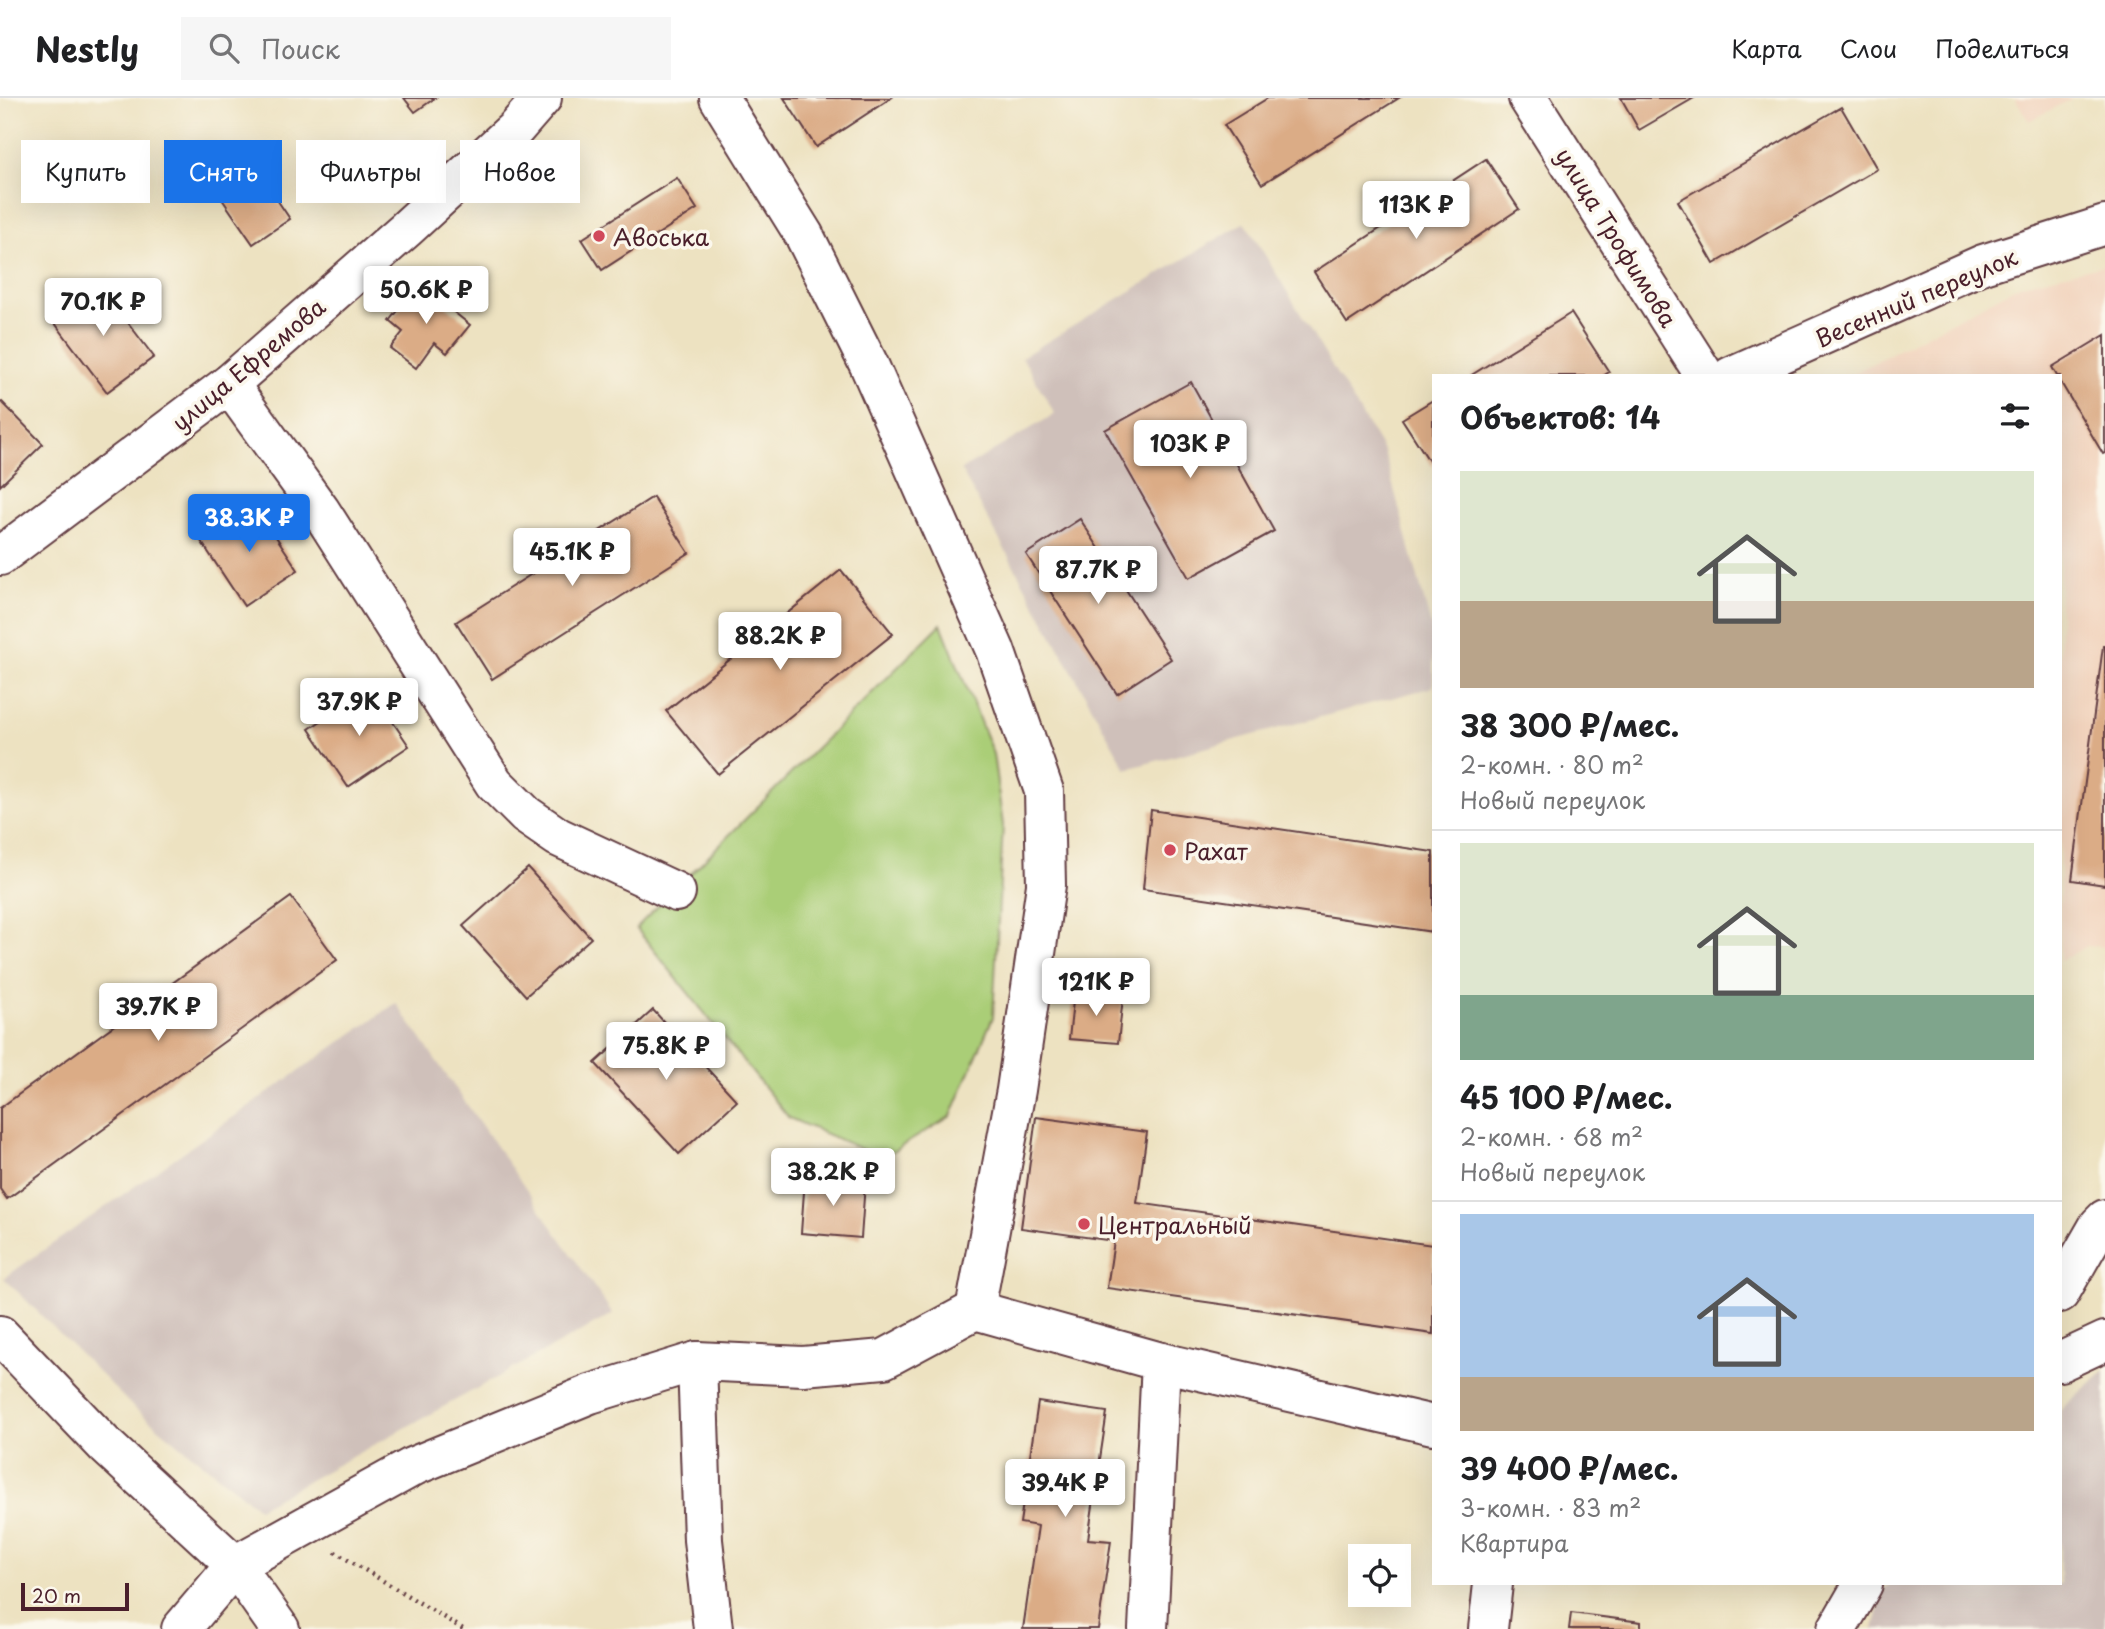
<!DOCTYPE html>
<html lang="ru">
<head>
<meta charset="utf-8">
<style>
  :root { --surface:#fff; --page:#f6f6f6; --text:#202124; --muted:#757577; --line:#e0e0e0; --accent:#1a73e8 }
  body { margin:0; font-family:"Playpen Sans",sans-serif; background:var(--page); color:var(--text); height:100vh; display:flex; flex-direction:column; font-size:26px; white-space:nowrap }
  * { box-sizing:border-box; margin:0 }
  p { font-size:23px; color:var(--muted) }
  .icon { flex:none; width:38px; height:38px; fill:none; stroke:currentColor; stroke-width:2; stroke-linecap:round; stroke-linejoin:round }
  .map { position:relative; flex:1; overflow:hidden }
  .drawer { position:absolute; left:1432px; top:276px; width:630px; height:1211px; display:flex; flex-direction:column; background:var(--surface); border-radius:0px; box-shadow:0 7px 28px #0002 }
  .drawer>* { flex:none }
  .banner { position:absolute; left:21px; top:42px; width:665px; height:63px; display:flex; gap:14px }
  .fabs { position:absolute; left:1348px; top:1446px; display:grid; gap:14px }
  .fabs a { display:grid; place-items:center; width:63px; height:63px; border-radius:0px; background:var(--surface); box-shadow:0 7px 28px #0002; font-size:35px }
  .scale { position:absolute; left:21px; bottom:18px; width:108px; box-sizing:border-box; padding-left:7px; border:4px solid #4a1f2b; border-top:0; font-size:19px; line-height:24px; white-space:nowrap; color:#4a1f2b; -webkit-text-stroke:5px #fbf7ec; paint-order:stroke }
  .price { position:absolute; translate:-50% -60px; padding:0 16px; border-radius:7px; background:#fff; color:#222; font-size:23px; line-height:46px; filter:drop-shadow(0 2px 4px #0008) }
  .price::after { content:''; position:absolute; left:50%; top:42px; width:21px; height:16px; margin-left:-10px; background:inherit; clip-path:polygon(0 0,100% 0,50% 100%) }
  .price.active { background:var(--accent); color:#fff }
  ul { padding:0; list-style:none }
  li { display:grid; align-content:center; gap:14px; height:371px; padding:0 28px }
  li+li { border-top:2px solid var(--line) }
  li span { display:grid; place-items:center; height:217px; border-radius:0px; color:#555 }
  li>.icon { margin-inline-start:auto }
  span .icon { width:126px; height:126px; fill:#fffc; stroke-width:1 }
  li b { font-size:30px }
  h2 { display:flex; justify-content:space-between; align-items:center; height:84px; padding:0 28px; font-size:30px }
  .pill { padding:0 24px; border-radius:0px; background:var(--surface); box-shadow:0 7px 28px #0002; font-size:24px; line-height:63px }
  .pill.active { background:var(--accent); color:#fff }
  header { display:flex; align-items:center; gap:42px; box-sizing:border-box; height:98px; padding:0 35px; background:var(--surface); border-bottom:2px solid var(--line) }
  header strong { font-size:33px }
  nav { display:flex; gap:38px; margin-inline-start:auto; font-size:24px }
  .search { width:490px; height:63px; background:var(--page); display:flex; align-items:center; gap:18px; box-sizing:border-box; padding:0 24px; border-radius:0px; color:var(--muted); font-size:26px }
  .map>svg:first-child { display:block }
</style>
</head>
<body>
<header>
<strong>Nestly</strong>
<div class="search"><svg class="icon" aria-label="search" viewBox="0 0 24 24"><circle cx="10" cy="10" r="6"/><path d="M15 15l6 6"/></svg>Поиск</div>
<nav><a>Карта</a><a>Слои</a><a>Поделиться</a></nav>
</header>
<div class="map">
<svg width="2105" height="1531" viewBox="0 0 2105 1531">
  <rect width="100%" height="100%" fill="#fbf7ec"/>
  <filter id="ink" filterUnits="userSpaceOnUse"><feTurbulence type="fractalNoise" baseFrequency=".0143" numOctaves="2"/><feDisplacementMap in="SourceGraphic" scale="14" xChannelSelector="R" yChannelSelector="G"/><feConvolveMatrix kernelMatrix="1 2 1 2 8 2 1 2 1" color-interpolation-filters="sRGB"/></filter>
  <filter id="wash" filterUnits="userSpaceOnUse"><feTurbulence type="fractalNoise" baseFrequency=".00686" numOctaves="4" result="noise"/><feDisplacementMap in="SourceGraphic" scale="28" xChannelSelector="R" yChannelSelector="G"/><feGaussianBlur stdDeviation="1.57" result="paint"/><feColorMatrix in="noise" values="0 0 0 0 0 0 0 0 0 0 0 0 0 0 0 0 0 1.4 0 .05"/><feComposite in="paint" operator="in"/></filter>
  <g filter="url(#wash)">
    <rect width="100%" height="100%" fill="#ede2c1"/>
    <!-- built -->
    <g fill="#f2d4be">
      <polygon points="2015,0 2073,0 2029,23"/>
      <polygon points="2105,167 2105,849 2087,848 2060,863 2060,278 1849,278 2022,186"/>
    </g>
    <!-- industrial -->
    <g fill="#cfc0ba">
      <polygon points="1245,124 1384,354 1433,535 1433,589 1126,671 961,372 1055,316 1022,259"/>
      <polygon points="396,905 613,1216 258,1410 133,1309 4,1180"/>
      <polygon points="2105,1272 2105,1531 1874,1531 1884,1491 1889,1486 2060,1486 2060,1312"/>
    </g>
    <!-- green -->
    <polygon fill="#aace77" stroke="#7a7651" stroke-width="2" points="941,526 993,656 1003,727 993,919 951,1018 882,1060 789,1020 636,830"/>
    <g id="blocks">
      <!-- building -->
      <g fill="#dbac86">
        <polygon points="404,0 435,0 415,14"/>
        <polygon points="784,0 891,0 816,49"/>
        <polygon points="1268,0 1399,0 1262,86 1224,27"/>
        <polygon points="1621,0 1694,0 1639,32"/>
        <polygon points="1841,9 1877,71 1714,166 1678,103"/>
        <polygon points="1486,61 1519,111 1347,225 1314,174"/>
        <polygon points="259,75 290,121 253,146 222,101"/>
        <polygon points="677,80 697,111 602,172 582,141"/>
        <polygon points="98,185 154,259 107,294 51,220"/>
        <polygon points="419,186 470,227 447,255 434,245 416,270 390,250 403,234 390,223"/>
        <polygon points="1571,215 1609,274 1603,278 1470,278"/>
        <polygon points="2105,237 2105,355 2103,356 2060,283 2060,278 2057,278 2052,269"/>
        <polygon points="1191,284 1274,433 1189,480 1105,332"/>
        <polygon points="1433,302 1433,369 1402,321"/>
        <polygon points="2,304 43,346 0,388 0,305"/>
        <polygon points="653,399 689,455 492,581 456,524"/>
        <polygon points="253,404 298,472 244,508 199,440"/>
        <polygon points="1080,421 1171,561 1117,596 1026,456"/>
        <polygon points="841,472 893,536 718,676 666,613"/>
        <polygon points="2103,548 2105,548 2105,787 2072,782"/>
        <polygon points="370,590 409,648 348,689 309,631"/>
        <polygon points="1151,712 1433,754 1433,834 1143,791"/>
        <polygon points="528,770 591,840 526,898 463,828"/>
        <polygon points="291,799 337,862 7,1101 0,1091 0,1010"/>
        <polygon points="1074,894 1123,899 1118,945 1069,941"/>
        <polygon points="653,912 737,1003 679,1056 595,965"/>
        <polygon points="1036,1019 1147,1034 1137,1105 1433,1147 1433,1236 1107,1190 1114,1143 1021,1130"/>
        <polygon points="805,1080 865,1085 861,1140 801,1135"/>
        <polygon points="1038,1304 1107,1314 1088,1441 1111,1443 1098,1531 1023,1531 1038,1428 1020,1425"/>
        <polygon points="1571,1515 1641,1524 1641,1531 1569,1531"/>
      </g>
    </g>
  </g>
  <g filter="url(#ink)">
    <use href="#blocks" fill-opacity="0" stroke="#623c42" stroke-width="2"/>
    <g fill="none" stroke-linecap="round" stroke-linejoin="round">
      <!-- minor casing -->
      <g stroke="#623c42" stroke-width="42">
        <g id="minor">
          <polyline points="719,0 804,137 869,267 995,552 1044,693 1046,787 1016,992 975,1212"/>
          <polyline points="1528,0 1705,278"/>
          <polyline points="1731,278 1983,166 2105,127"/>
          <polyline points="229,286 320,412 494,685 526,717 558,739 676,794"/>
          <polyline points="0,458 229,286 406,131 515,31 542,0"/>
          <polyline points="2060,1195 2099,1127 2105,1121"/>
          <polyline points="0,1237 105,1347 235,1467 280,1531"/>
          <polyline points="697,1263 703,1442 713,1531"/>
          <polyline points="2060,1264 2105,1243"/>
          <polyline points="181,1531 235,1467 414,1368 590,1296 697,1263 803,1268 884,1261 975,1212 1161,1264 1433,1327"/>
          <polyline points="1148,1531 1161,1264"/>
          <polyline points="1488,1531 1493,1486"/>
          <polyline points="1837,1531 1863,1486"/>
        </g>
      </g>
      <!-- path -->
      <polyline stroke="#623c42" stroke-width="4.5" stroke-dasharray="2 5" stroke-linecap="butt" points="335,1454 463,1531"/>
      <!-- minor -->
      <use href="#minor" stroke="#fff" stroke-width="38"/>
    </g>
  </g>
  <!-- markers -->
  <g fill="#d1495b" stroke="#fbf7ec" stroke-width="2.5">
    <circle cx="599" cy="138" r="7"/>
    <circle cx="1170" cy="752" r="7"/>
    <circle cx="1084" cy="1126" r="7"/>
  </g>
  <g text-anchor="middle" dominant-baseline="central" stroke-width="7" stroke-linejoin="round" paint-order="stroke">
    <!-- poi labels -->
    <g font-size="23" fill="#4a1f2b" stroke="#fbf7ec" text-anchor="start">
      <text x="613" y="138">Авоська</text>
      <text x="1184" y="752">Рахат</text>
      <text x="1098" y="1126">Центральный</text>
    </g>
    <!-- street labels -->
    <g font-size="23" fill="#4a1f2b" stroke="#fbf7ec">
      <text transform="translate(1617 139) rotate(58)">улица Трофимова</text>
      <text transform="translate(1916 199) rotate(-23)">Весенний переулок</text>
      <text transform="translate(248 266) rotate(-40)">улица Ефремова</text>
    </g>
  </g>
</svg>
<div class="fabs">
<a><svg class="icon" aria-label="locate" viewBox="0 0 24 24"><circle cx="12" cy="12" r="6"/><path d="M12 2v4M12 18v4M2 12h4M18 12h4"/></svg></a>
</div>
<div class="scale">20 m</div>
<b class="price" style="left:1416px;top:143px">113K ₽</b>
<b class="price" style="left:426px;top:228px">50.6K ₽</b>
<b class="price" style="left:103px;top:240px">70.1K ₽</b>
<b class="price" style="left:1190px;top:382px">103K ₽</b>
<b class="price active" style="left:249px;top:456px">38.3K ₽</b>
<b class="price" style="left:572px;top:490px">45.1K ₽</b>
<b class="price" style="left:1098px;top:508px">87.7K ₽</b>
<b class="price" style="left:780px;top:574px">88.2K ₽</b>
<b class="price" style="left:359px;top:640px">37.9K ₽</b>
<b class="price" style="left:1096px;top:920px">121K ₽</b>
<b class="price" style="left:158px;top:945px">39.7K ₽</b>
<b class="price" style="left:666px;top:984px">75.8K ₽</b>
<b class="price" style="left:833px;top:1110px">38.2K ₽</b>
<b class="price" style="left:1065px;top:1421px">39.4K ₽</b>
<div class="banner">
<a class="pill">Купить</a>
<a class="pill active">Снять</a>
<a class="pill">Фильтры</a>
<a class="pill">Новое</a>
</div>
<section class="drawer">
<h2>Объектов: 14<svg class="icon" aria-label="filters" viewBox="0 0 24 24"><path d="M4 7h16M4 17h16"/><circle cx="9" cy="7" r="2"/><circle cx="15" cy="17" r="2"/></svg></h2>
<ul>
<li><span style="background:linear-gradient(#dfe7d0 60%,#b9a48a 0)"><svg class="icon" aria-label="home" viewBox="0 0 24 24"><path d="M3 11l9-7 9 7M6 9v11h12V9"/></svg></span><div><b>38 300 ₽/мес.</b><p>2-комн. · 80 m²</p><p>Новый переулок</p></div></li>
<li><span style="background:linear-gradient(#dfe7d0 70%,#7fa58c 0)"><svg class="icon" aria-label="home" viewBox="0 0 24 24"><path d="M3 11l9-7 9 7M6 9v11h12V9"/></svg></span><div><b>45 100 ₽/мес.</b><p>2-комн. · 68 m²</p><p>Новый переулок</p></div></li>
<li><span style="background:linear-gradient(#a9c7e8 75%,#b9a48a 0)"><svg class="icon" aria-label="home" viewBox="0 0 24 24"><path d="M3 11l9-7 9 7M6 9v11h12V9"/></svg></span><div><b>39 400 ₽/мес.</b><p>3-комн. · 83 m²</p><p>Квартира</p></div></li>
</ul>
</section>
</div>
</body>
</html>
